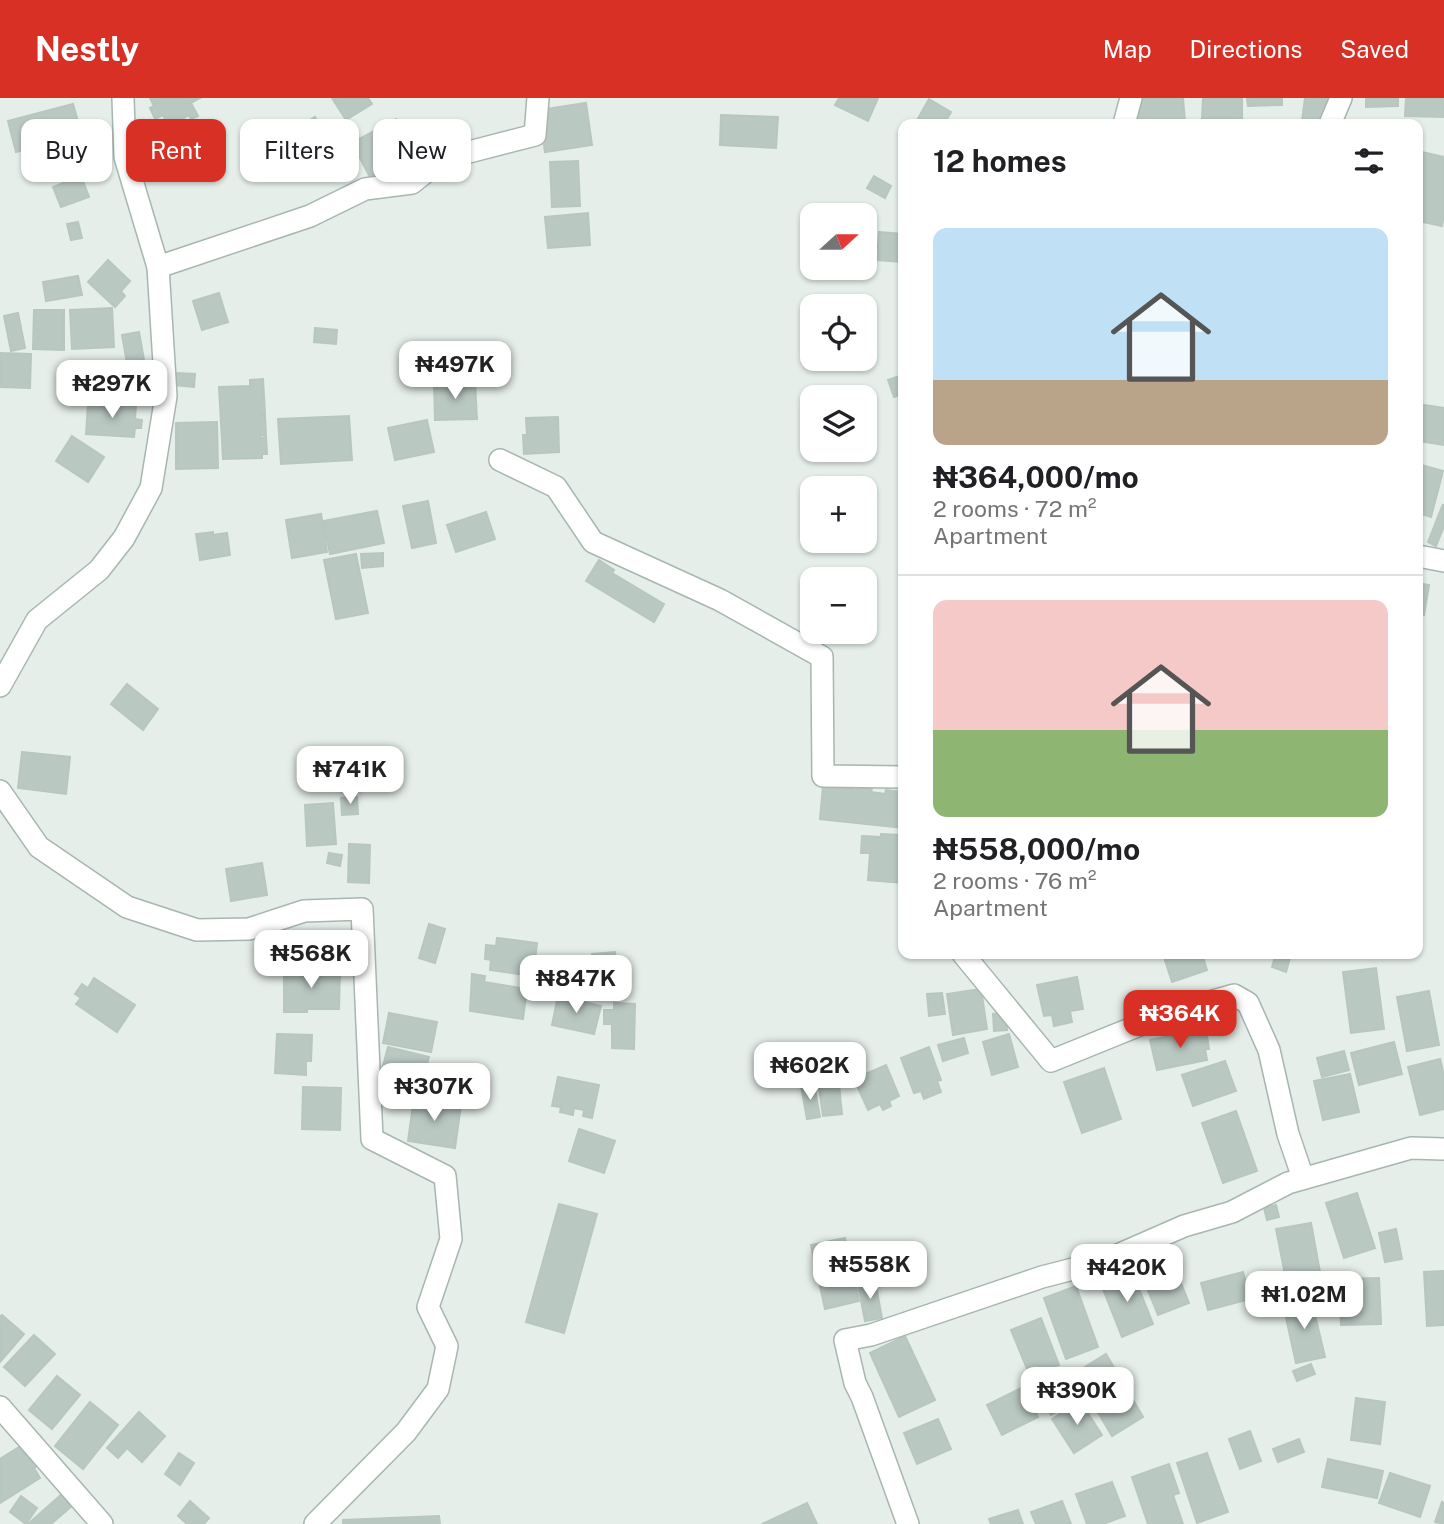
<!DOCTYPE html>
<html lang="en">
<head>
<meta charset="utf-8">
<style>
  :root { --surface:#fff; --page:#f2f2f2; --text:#202124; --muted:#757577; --line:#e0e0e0; --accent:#d93025 }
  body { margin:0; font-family:"Public Sans",sans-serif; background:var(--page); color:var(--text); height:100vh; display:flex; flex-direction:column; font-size:26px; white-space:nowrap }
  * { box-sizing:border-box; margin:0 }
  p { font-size:23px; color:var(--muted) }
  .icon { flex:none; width:38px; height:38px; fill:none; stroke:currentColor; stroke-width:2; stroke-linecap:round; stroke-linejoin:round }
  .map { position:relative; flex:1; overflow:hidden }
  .panel { position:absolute; left:898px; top:21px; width:525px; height:840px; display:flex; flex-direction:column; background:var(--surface); border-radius:14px; box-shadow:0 2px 5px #0004 }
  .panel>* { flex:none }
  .guide { position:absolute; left:21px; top:21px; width:665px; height:63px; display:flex; gap:14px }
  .needle { width:46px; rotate:69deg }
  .buttons { position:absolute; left:800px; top:105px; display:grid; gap:14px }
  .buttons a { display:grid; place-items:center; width:77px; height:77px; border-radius:14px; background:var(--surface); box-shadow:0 2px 5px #0004; font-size:35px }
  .price { position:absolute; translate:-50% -60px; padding:0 16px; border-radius:14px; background:#fff; color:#222; font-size:23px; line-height:46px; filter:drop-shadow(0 2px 4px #0008) }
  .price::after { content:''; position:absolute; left:50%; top:42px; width:21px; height:16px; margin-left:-10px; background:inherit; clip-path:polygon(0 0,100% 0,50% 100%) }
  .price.current { background:var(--accent); color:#fff }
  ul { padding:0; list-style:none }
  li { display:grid; align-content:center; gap:14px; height:371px; padding:0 35px }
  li+li { border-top:2px solid var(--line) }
  li span { display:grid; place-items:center; height:217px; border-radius:14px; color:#555 }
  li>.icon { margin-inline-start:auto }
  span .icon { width:126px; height:126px; fill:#fffc; stroke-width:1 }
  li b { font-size:30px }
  h2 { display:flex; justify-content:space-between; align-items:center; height:84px; padding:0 35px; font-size:30px }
  .chip { padding:0 24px; border-radius:14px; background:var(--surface); box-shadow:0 2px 5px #0004; font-size:24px; line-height:63px }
  .chip.current { background:var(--accent); color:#fff }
  header { display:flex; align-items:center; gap:42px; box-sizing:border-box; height:98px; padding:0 35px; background:var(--accent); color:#fff }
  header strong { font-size:33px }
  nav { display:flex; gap:38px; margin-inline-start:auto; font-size:24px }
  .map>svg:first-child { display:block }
</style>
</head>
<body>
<header>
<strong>Nestly</strong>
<nav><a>Map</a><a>Directions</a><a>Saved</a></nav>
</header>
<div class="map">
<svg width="1444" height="1426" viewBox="0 0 1444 1426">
  <rect width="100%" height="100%" fill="#e5eee9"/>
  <!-- building -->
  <g fill="#bac8c2" stroke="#b7c7bf" stroke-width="2">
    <polygon points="150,0 200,0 191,5 198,18 191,21 189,17 183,20 186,24 171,33 163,17 155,21 150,10 154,8"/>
    <polygon points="332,0 368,0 372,6 346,22"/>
    <polygon points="839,0 878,0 868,23 835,7"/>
    <polygon points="1133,0 1183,0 1185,24 1135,26"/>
    <polygon points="1203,0 1242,0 1242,21 1202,20"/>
    <polygon points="1247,0 1282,0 1282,7 1248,8"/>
    <polygon points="1305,0 1337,0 1334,26 1302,23"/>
    <polygon points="1366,0 1398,0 1398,8 1366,9"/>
    <polygon points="1406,0 1444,0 1444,19 1405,18"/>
    <polygon points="929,1 951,14 944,26 915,26"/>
    <polygon points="586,5 592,47 545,54 539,12"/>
    <polygon points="73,6 82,37 16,54 8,23"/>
    <polygon points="721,17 778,19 776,50 720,47"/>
    <polygon points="315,19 332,46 294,70 277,43"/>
    <polygon points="396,21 416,59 372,83 352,45"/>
    <polygon points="1422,54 1444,59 1444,118 1442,128 1418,123 1418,74"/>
    <polygon points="578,63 580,108 552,109 550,64"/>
    <polygon points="81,78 89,99 61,109 53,89"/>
    <polygon points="874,78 891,88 885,100 867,90"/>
    <polygon points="588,115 590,147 548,150 545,119"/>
    <polygon points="78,124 82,140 71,142 67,126"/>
    <polygon points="879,134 903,136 903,164 877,162"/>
    <polygon points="108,162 130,183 121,193 125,198 115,209 88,184"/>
    <polygon points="78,178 82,197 46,203 43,184"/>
    <polygon points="219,195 228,224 202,232 193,203"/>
    <polygon points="112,210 114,249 72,251 70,212"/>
    <polygon points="34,212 64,212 64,252 33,251"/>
    <polygon points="18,215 25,250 11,253 4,218"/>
    <polygon points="315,230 337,232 336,246 314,244"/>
    <polygon points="139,234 144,262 127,265 122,237"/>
    <polygon points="0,255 31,256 30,290 0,289"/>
    <polygon points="59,274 70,274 69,287 58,286"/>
    <polygon points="175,275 195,276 194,289 174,287"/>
    <polygon points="903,277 903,296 894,299 888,282"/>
    <polygon points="263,281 265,316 260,316 260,318 265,318 266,337 260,337 260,340 266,339 267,356 262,356 262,360 223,361 219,289 250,288 250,282"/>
    <polygon points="475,284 477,321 435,322 434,285"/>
    <polygon points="88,305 136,308 135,321 142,322 141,330 135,330 134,339 86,336"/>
    <polygon points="1418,306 1444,310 1444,347 1418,343"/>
    <polygon points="349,318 352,362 281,366 278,321"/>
    <polygon points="558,319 559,354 524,356 523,337 527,337 526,320"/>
    <polygon points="427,322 434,354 395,362 388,330"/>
    <polygon points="217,324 218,370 176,371 176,325"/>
    <polygon points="72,338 104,359 88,384 56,363"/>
    <polygon points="1418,366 1443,373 1431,419 1418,415"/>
    <polygon points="428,403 436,445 412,450 403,408"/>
    <polygon points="1443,406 1444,428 1436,448 1428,444"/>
    <polygon points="377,413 384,445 330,456 323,423"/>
    <polygon points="486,414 495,441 456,454 447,427"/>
    <polygon points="321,416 327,454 292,460 286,422"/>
    <polygon points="213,434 213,437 227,435 230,457 200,462 196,436"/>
    <polygon points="383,455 383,468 362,470 361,456"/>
    <polygon points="356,456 368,515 336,521 324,462"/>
    <polygon points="599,462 614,472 612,475 664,506 654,524 586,483"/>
    <polygon points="1418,485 1429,487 1424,517 1418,516"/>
    <polygon points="127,586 158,611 143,632 111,606"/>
    <polygon points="22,654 70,659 66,696 18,690"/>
    <polygon points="833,687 858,692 858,689 872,690 871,694 885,696 886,692 902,694 903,730 820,721 823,688 832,689"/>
    <polygon points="357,699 358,716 342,717 341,700"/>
    <polygon points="333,705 336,746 307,748 305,707"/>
    <polygon points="881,736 903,737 903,785 868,782 870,755 861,755 862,738 881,739"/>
    <polygon points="349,746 370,747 369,785 348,784"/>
    <polygon points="329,755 342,757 340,768 327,765"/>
    <polygon points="262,765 267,797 231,803 226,771"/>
    <polygon points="429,826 445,831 435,865 419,860"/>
    <polygon points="327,833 346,835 342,861 323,858"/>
    <polygon points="497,840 537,845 533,878 490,872 491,862 485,861 486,847 496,848"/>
    <polygon points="615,854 618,882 594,884 592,856"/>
    <polygon points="1163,856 1202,856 1207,872 1172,884"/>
    <polygon points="1276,856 1291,856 1286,874 1272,869"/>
    <polygon points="1376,870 1384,931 1351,935 1343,874"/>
    <polygon points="284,871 340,872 339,911 307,911 307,914 284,914"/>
    <polygon points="472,876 485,878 484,884 527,891 523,921 470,913"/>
    <polygon points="1077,879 1083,911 1070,913 1072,924 1054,928 1052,917 1044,918 1037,887"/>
    <polygon points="94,880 135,907 117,934 76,906 81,900 75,896 82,886 88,890"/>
    <polygon points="981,891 987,931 953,937 947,896"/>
    <polygon points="1429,893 1439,947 1407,953 1397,899"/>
    <polygon points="942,895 945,916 929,918 927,896"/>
    <polygon points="558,898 601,908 594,936 552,927"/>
    <polygon points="614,905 635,906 634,951 612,950 612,926 604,926 604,912 614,912"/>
    <polygon points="389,915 437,924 431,954 383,945"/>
    <polygon points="1006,915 1007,932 994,933 993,916"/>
    <polygon points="1199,932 1201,939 1207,938 1209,951 1205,951 1207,962 1157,972 1150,942"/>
    <polygon points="277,936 312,937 311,963 306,963 306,977 275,975"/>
    <polygon points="1009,936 1018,969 992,977 983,944"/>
    <polygon points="964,940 968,955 943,963 938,947"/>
    <polygon points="1394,944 1402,976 1359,987 1351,955"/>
    <polygon points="388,949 429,959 419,998 378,987"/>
    <polygon points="929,949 941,982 937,983 941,994 924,1001 921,993 914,995 901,960"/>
    <polygon points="1344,953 1349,972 1322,979 1317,960"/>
    <polygon points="1440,961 1444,977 1444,1011 1420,1017 1408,969"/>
    <polygon points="1225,963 1236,993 1193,1008 1182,977"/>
    <polygon points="886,967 899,998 889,1003 891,1008 883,1012 880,1006 868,1012 854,981"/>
    <polygon points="1104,970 1121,1021 1082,1035 1064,984"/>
    <polygon points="1350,976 1359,1014 1323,1022 1314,983"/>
    <polygon points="558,979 599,987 592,1020 583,1018 584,1012 574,1010 573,1017 560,1014 561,1009 552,1008"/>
    <polygon points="814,986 820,1019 807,1021 801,988"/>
    <polygon points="839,986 842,1016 823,1018 819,989"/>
    <polygon points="303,989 341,990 340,1032 302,1031"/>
    <polygon points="414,1000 461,1007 455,1050 408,1043"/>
    <polygon points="1236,1013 1257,1073 1223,1085 1202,1025"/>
    <polygon points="579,1031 615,1043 604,1075 569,1063"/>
    <polygon points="1357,1095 1375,1150 1344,1160 1326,1105"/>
    <polygon points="559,1106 597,1116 564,1235 526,1224"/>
    <polygon points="1276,1107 1279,1119 1267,1122 1264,1110"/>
    <polygon points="1311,1125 1322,1185 1288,1192 1276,1131"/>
    <polygon points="1396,1131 1402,1161 1385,1164 1379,1135"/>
    <polygon points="845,1140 859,1203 825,1211 811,1147"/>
    <polygon points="1171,1161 1189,1205 1158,1217 1140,1173"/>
    <polygon points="1132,1173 1153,1226 1122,1239 1101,1186"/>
    <polygon points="1444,1173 1444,1227 1427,1228 1424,1174"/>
    <polygon points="1243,1174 1250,1201 1208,1212 1201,1185"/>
    <polygon points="1379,1180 1381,1226 1341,1227 1339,1181"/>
    <polygon points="875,1183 882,1220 865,1223 858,1186"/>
    <polygon points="1076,1188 1098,1249 1066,1261 1044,1200"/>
    <polygon points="1311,1200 1325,1259 1296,1265 1283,1206"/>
    <polygon points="2,1217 24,1236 0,1264 0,1219"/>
    <polygon points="1041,1220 1059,1267 1030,1278 1011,1232"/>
    <polygon points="34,1237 55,1256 25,1288 4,1269"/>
    <polygon points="905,1238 935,1302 899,1319 870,1255"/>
    <polygon points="1106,1256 1143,1319 1112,1338 1075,1275"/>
    <polygon points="1311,1266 1315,1276 1297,1283 1293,1273"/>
    <polygon points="1065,1272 1081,1299 1051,1317 1035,1290"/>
    <polygon points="57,1278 80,1297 52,1331 29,1312"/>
    <polygon points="1023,1289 1038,1319 1002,1337 987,1307"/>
    <polygon points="1356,1300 1385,1304 1380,1346 1351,1342"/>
    <polygon points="1080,1303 1102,1337 1074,1355 1052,1321"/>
    <polygon points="90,1304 118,1327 83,1371 55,1348"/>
    <polygon points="139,1314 165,1338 142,1364 127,1350 118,1360 107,1350"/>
    <polygon points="938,1321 951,1351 917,1366 904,1335"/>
    <polygon points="1250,1333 1261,1363 1240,1371 1229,1341"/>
    <polygon points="1299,1341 1304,1354 1278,1364 1273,1351"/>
    <polygon points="19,1349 23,1355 27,1352 37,1368 34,1370 40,1380 0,1405 0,1361"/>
    <polygon points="179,1355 194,1365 180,1387 165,1376"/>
    <polygon points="1207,1355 1228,1414 1197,1425 1177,1365"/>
    <polygon points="1328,1361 1383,1373 1377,1400 1322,1389"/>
    <polygon points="1169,1366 1179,1395 1173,1397 1183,1426 1148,1426 1132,1379"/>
    <polygon points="1390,1375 1430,1388 1420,1419 1379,1405"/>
    <polygon points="1112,1384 1125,1418 1103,1426 1087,1426 1076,1396"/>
    <polygon points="62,1396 72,1408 51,1426 28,1426"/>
    <polygon points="21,1398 37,1410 26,1426 10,1414"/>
    <polygon points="190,1403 209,1420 204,1426 187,1426 178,1418"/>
    <polygon points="1062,1403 1071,1426 1036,1426 1031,1414"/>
    <polygon points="1442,1404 1444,1405 1444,1426 1435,1424"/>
    <polygon points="807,1405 817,1426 762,1426"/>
    <polygon points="1018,1412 1023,1426 991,1426 989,1421"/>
    <polygon points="439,1418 440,1426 343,1426 343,1422"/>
  </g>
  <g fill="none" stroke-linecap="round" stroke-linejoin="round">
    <!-- street casing -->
    <g stroke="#a8b6b0" stroke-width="24">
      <g id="street">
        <polyline points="1124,26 1131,0"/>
        <polyline points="1330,26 1341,0"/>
        <polyline points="158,169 310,118 365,91 412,85 442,61 535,37 538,0"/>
        <polyline points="500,362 556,389 593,444 720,502 822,559 823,678 903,679"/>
        <polyline points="1418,458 1444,463"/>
        <polyline points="0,588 37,522 99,472 124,440 151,390 166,298 158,169 125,59 123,0"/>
        <polyline points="0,693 39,749 127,809 197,832 249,831 304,813 362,811 372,1041 445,1078 451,1141 428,1209 447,1248 438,1291 406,1334 315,1426"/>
        <polyline points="963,856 1051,963 1167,916 1234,897 1248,905 1269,952 1288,1036 1303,1080"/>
        <polyline points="0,1309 102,1426"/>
        <polyline points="908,1426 862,1299 855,1285 845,1242 871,1237 1042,1179 1104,1163 1184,1128 1232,1114 1288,1085 1411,1050 1444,1051"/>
      </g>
    </g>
    <!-- street -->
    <use href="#street" stroke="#fff" stroke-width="21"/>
  </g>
</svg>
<div class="buttons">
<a><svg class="needle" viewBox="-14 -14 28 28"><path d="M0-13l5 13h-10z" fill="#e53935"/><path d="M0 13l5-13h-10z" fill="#757577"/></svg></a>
<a><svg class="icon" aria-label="locate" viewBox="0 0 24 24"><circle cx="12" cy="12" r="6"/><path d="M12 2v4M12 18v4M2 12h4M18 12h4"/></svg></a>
<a><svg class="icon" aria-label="layers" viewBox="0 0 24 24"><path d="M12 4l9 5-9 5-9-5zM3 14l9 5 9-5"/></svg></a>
<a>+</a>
<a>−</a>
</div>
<b class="price" style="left:455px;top:303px">₦497K</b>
<b class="price" style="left:112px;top:322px">₦297K</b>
<b class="price" style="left:350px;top:708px">₦741K</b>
<b class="price" style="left:311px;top:892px">₦568K</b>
<b class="price" style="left:576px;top:917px">₦847K</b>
<b class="price current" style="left:1180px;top:952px">₦364K</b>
<b class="price" style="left:810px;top:1004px">₦602K</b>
<b class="price" style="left:434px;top:1025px">₦307K</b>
<b class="price" style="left:870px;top:1203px">₦558K</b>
<b class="price" style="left:1127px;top:1206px">₦420K</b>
<b class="price" style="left:1304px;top:1233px">₦1.02M</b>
<b class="price" style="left:1077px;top:1329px">₦390K</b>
<div class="guide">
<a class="chip">Buy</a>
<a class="chip current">Rent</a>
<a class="chip">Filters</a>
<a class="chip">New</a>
</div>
<section class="panel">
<h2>12 homes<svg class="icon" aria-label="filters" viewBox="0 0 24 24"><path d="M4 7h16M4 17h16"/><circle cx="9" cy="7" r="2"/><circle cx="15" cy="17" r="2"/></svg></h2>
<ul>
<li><span style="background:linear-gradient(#bfe0f5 70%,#b9a48a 0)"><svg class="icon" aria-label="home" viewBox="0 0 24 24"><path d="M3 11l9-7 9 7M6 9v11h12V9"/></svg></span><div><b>₦364,000/mo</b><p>2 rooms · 72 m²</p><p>Apartment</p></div></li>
<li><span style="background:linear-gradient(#f6c9c9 60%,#8fb573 0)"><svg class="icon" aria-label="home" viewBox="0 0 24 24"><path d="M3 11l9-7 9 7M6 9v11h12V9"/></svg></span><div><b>₦558,000/mo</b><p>2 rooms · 76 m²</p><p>Apartment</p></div></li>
</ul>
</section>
</div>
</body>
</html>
